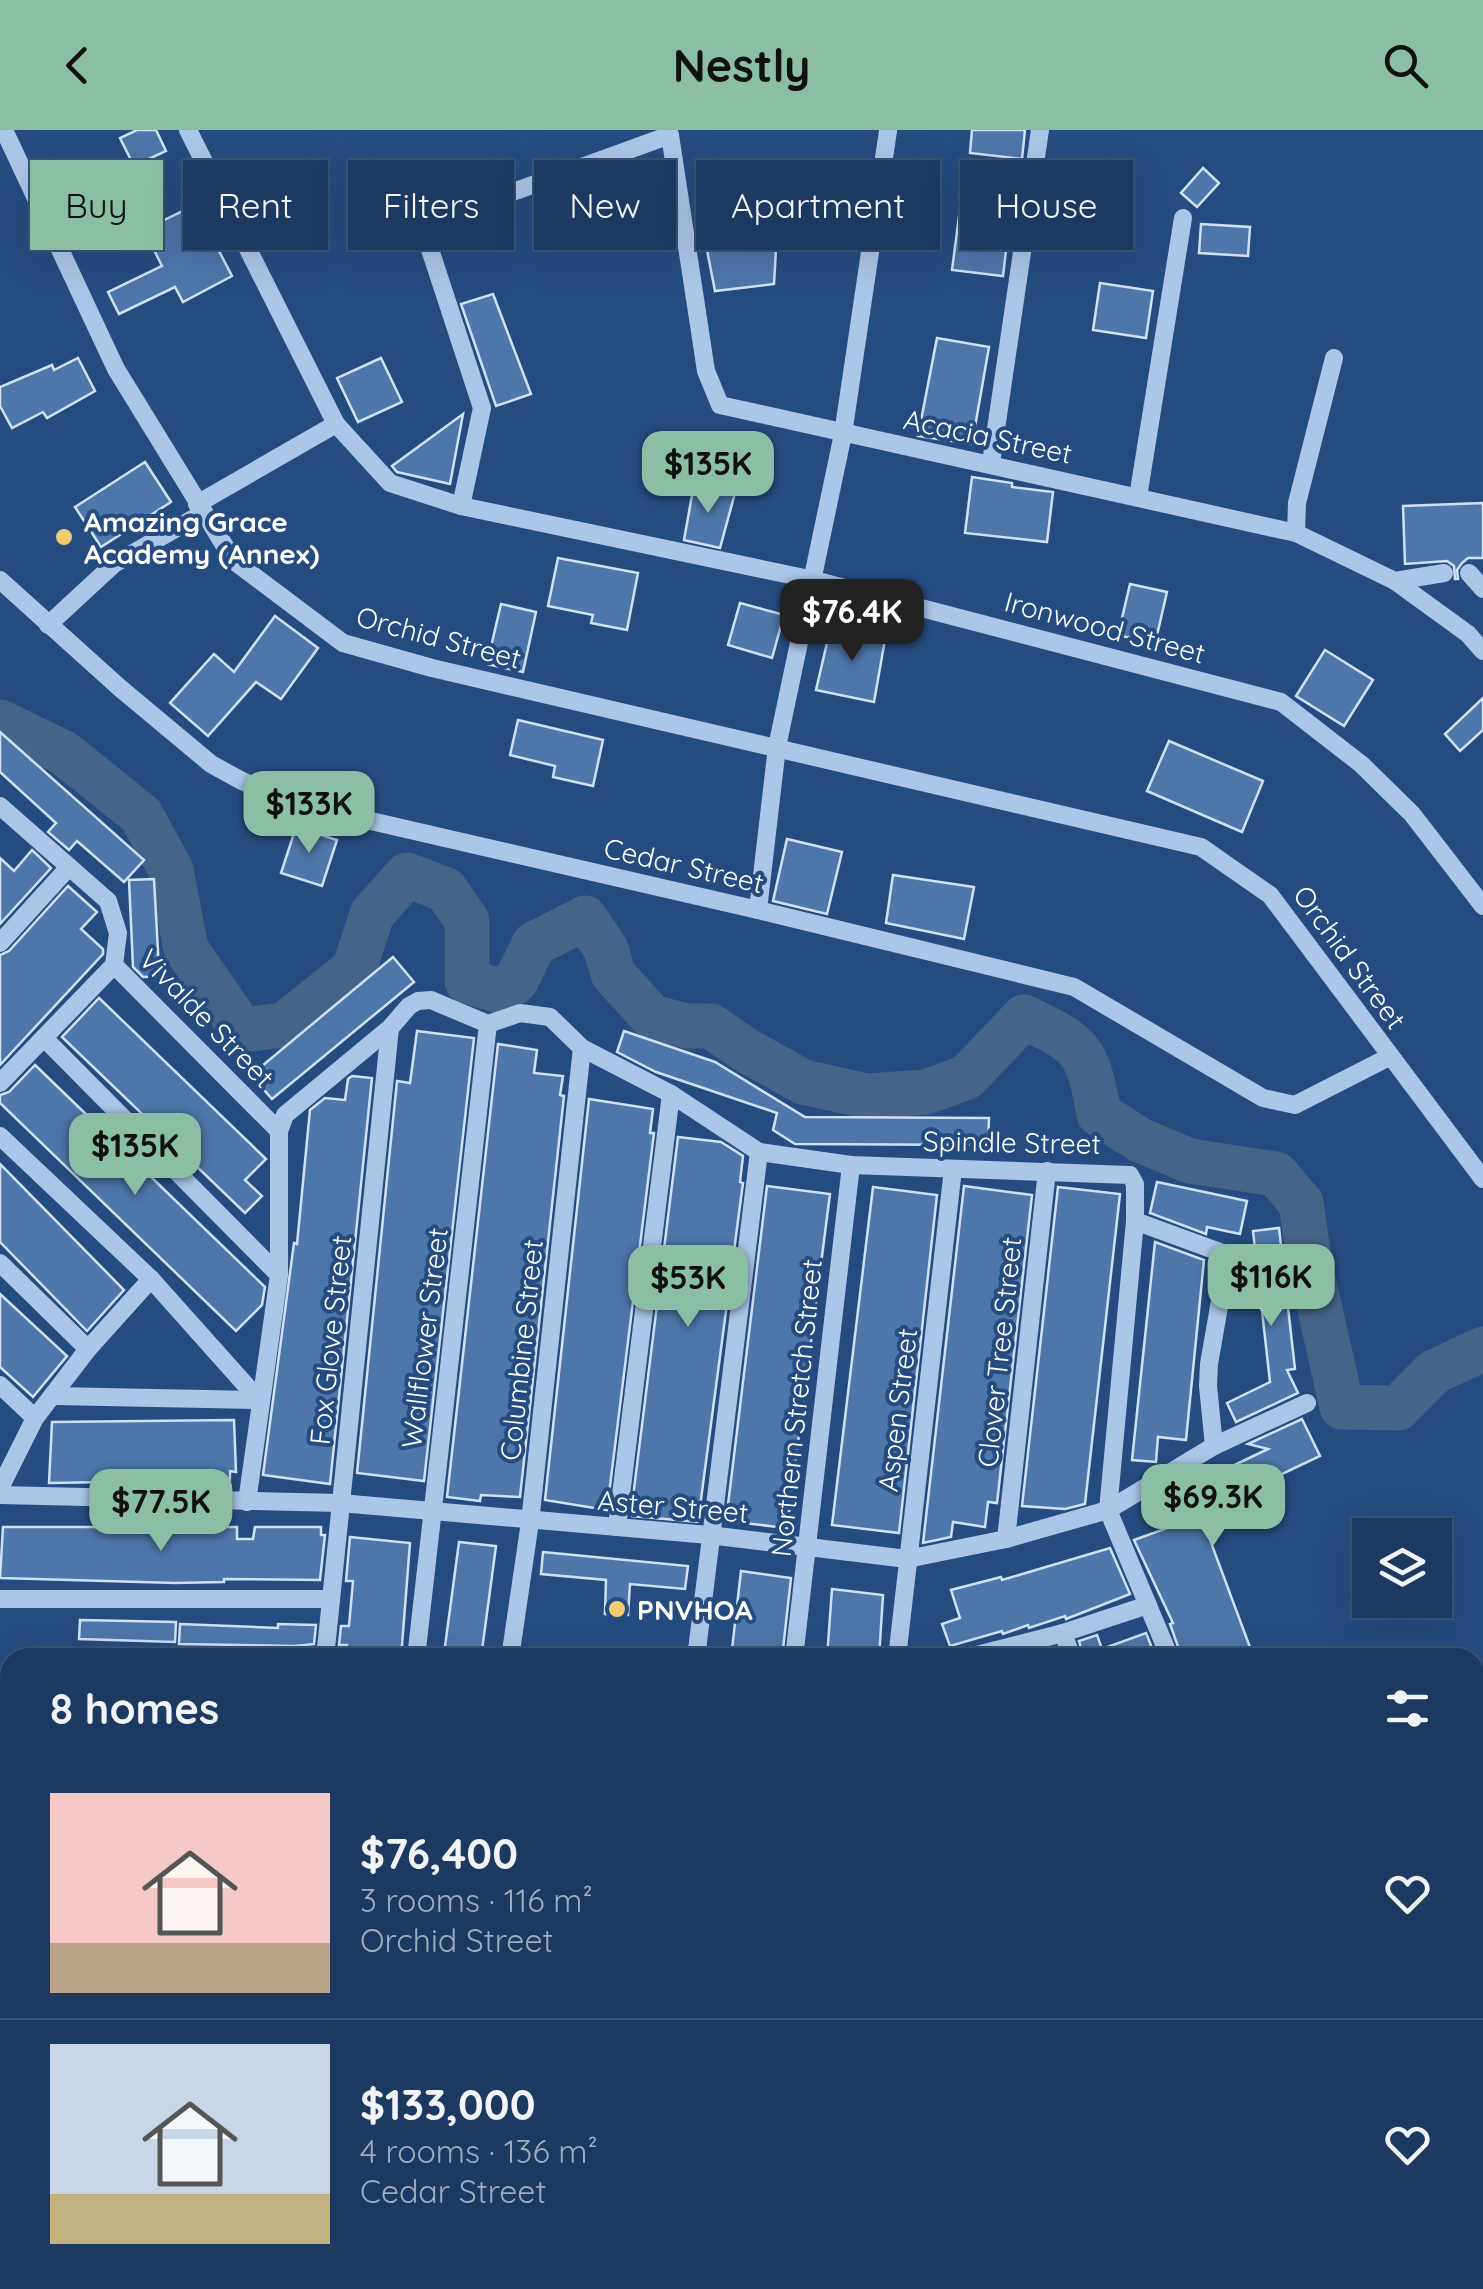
<!DOCTYPE html>
<html lang="en">
<head>
<meta charset="utf-8">
<style>
  :root { --surface:#1c3961; --page:#29446a; --text:#f1f3f6; --muted:#a0acbd; --line:#3a5376; --accent:#8abfa5 }
  body { margin:0; font-family:Quicksand,sans-serif; background:var(--page); color:var(--text); height:100vh; display:flex; flex-direction:column; font-size:38px; white-space:nowrap }
  * { box-sizing:border-box; margin:0 }
  p { font-size:32px; color:var(--muted) }
  .icon { flex:none; width:55px; height:55px; fill:none; stroke:currentColor; stroke-width:2; stroke-linecap:round; stroke-linejoin:round }
  .map { position:relative; flex:1; overflow:hidden }
  .drawer { position:absolute; left:0px; top:1518px; width:1485px; height:642px; display:flex; flex-direction:column; background:var(--surface); border-radius:30px 30px 0 0; box-shadow:0 10px 40px #0002,0 0 0 2px var(--line) }
  .drawer>* { flex:none }
  .guide { position:absolute; left:30px; top:30px; width:1425px; height:90px; display:flex; gap:20px }
  .fabs { position:absolute; left:1352px; top:1388px; display:grid; gap:20px }
  .fabs a { display:grid; place-items:center; width:100px; height:100px; border-radius:0px; background:var(--surface); box-shadow:0 10px 40px #0002,0 0 0 2px var(--line); font-size:50px }
  .price { position:absolute; translate:-50% -85px; padding:0 22px; border-radius:20px; background:var(--accent); color:#111; font-size:32px; line-height:65px; filter:drop-shadow(0 2px 5px #0008) }
  .price::after { content:''; position:absolute; left:50%; top:60px; width:30px; height:22px; margin-left:-15px; background:inherit; clip-path:polygon(0 0,100% 0,50% 100%) }
  .price.active { background:#222; color:#fff }
  ul { padding:0; list-style:none }
  li { display:flex; align-items:center; gap:30px; height:250px; padding:0 50px }
  li+li { border-top:2px solid var(--line) }
  li span { display:grid; place-items:center; flex:none; width:280px; height:200px; border-radius:0px; color:#555 }
  li>.icon { margin-inline-start:auto }
  span .icon { width:120px; height:120px; fill:#fffc; stroke-width:1 }
  li b { font-size:42px }
  h2 { display:flex; justify-content:space-between; align-items:center; height:120px; padding:0 50px; font-size:42px }
  .chip { padding:0 35px; border-radius:0px; background:var(--surface); box-shadow:0 10px 40px #0002,0 0 0 2px var(--line); font-size:35px; line-height:90px }
  .chip.active { background:var(--accent); color:#111 }
  header { display:flex; justify-content:space-between; align-items:center; height:130px; padding:0 50px; background:var(--accent); color:#111; font-size:45px; font-weight:700 }
  .map>svg:first-child { display:block }
</style>
</head>
<body>
<header><svg class="icon" aria-label="back" viewBox="0 0 24 24"><path d="M15 5l-7 7 7 7"/></svg>Nestly<svg class="icon" aria-label="search" viewBox="0 0 24 24"><circle cx="10" cy="10" r="6"/><path d="M15 15l6 6"/></svg></header>
<div class="map">
<svg width="1483" height="2159" viewBox="0 0 1483 2159">
  <rect width="100%" height="100%" fill="#254c81"/>
  <!-- green -->
  <g fill="#3a669f">
    <polygon points="527,2150 596,2150 606,2159 532,2159"/>
    <polygon points="827,2150 904,2150 895,2159 775,2159"/>
  </g>
  <g fill="none" stroke-linecap="round" stroke-linejoin="round">
    <!-- river -->
    <g stroke="#466388" stroke-width="45">
      <path d="M0,592L64,623L141,685L171,740L186,819L242,900L284,895L354,839L372,784L407,745L446,760L467,791V851L500,861L516,851L534,814L585,788L606,819L613,844L652,887L686,896H711L744,919L803,952L867,966L926,962L967,947L1024,887C1083,915 1087,919 1099,984L1140,1010L1190,1031L1276,1044L1301,1073L1310,1135L1342,1277L1398,1278L1434,1242L1483,1219"/>
      <polyline points="0,1575 10,1574"/>
      <polyline points="550,2150 556,2159"/>
    </g>
  </g>
  <!-- building -->
  <g fill="#4d76aa" stroke="#d0e0f5" stroke-width="2.5">
    <polygon points="137,0 156,0 166,21 134,36 120,8"/>
    <polygon points="972,0 1025,0 1022,29 970,23"/>
    <polygon points="1203,38 1219,53 1197,77 1181,63"/>
    <polygon points="797,53 863,65 855,107 789,96"/>
    <polygon points="116,60 134,95 83,120 66,85"/>
    <polygon points="962,63 1012,70 1003,146 952,140"/>
    <polygon points="195,75 232,146 183,172 175,157 119,184 108,162 162,136 144,100"/>
    <polygon points="1201,94 1250,97 1248,126 1199,123"/>
    <polygon points="777,101 774,154 715,161 707,120"/>
    <polygon points="1100,153 1153,161 1146,208 1093,200"/>
    <polygon points="493,164 531,264 496,276 461,174"/>
    <polygon points="937,208 989,217 972,314 918,306"/>
    <polygon points="78,228 95,261 47,288 43,282 12,298 0,276 0,257 52,235 54,240"/>
    <polygon points="381,228 402,272 358,292 337,248"/>
    <polygon points="463,284 450,354 397,342 392,336"/>
    <polygon points="145,332 171,372 101,417 75,377"/>
    <polygon points="972,347 1012,353 1012,357 1053,362 1047,412 965,403"/>
    <polygon points="694,354 735,363 720,418 684,410"/>
    <polygon points="1483,373 1483,428 1468,428 1462,433 1457,440 1458,449 1455,449 1454,436 1447,431 1405,434 1403,376"/>
    <polygon points="558,428 638,443 627,500 591,493 593,485 548,476"/>
    <polygon points="1130,454 1167,462 1155,514 1118,505"/>
    <polygon points="740,473 784,485 772,528 728,515"/>
    <polygon points="501,474 536,482 523,542 487,534"/>
    <polygon points="275,486 318,518 281,569 256,552 208,606 170,573 214,524 234,542"/>
    <polygon points="830,500 886,504 874,572 816,560"/>
    <polygon points="1325,520 1373,550 1344,596 1296,566"/>
    <polygon points="1483,568 1483,600 1460,621 1445,604"/>
    <polygon points="518,590 603,610 593,656 553,647 555,636 510,625"/>
    <polygon points="0,602 144,730 124,752 77,711 69,720 48,702 56,693 0,642"/>
    <polygon points="1169,611 1263,651 1242,702 1147,661"/>
    <polygon points="296,697 337,710 322,756 281,743"/>
    <polygon points="787,709 842,722 827,784 773,771"/>
    <polygon points="32,720 51,738 0,794 0,728 14,741"/>
    <polygon points="893,745 974,757 964,809 886,793"/>
    <polygon points="154,749 159,839 166,846 143,847 133,837 129,750"/>
    <polygon points="68,756 97,782 81,799 103,819 103,824 0,935 0,825 9,821"/>
    <polygon points="393,827 414,852 272,969 251,945"/>
    <polygon points="99,868 266,1029 245,1050 262,1066 245,1083 62,907"/>
    <polygon points="417,901 474,908 424,1351 357,1343 397,951 410,953"/>
    <polygon points="624,901 715,932 805,987 989,988 988,1015 795,1014 773,1000 777,983 656,942 617,922"/>
    <polygon points="498,914 537,920 534,943 563,946 560,965 564,966 520,1367 481,1365 480,1371 447,1367"/>
    <polygon points="35,935 265,1157 262,1175 236,1201 0,973 0,965 9,962"/>
    <polygon points="352,946 372,948 330,1354 263,1345 294,1113 297,1114 310,980 325,968 345,970 348,949"/>
    <polygon points="589,969 653,979 650,1003 654,1003 607,1380 545,1370"/>
    <polygon points="678,1007 721,1012 743,1026 740,1052 743,1053 698,1392 632,1386 631,1383"/>
    <polygon points="0,1034 124,1160 87,1201 0,1112"/>
    <polygon points="1157,1052 1247,1071 1240,1104 1207,1097 1206,1104 1150,1083"/>
    <polygon points="767,1056 830,1064 787,1398 726,1391"/>
    <polygon points="964,1056 1032,1065 997,1373 988,1372 985,1397 953,1392 951,1407 923,1413"/>
    <polygon points="873,1057 937,1065 899,1403 832,1395"/>
    <polygon points="1058,1057 1120,1064 1085,1374 1065,1379 1022,1376"/>
    <polygon points="1279,1098 1295,1239 1287,1240 1298,1263 1236,1292 1227,1273 1270,1252 1253,1101"/>
    <polygon points="1155,1112 1204,1130 1186,1310 1158,1307 1156,1332 1132,1330"/>
    <polygon points="0,1164 67,1226 33,1267 0,1237"/>
    <polygon points="1302,1289 1320,1326 1200,1383 1254,1528 1182,1528 1170,1494 1173,1493 1134,1410 1184,1392 1168,1390 1159,1371 1268,1319 1248,1314"/>
    <polygon points="234,1290 236,1342 230,1341 230,1350 49,1353 52,1292"/>
    <polygon points="3,1397 237,1397 237,1409 253,1409 255,1397 321,1397 321,1405 325,1405 320,1450 224,1449 224,1452 175,1453 0,1448"/>
    <polygon points="350,1407 410,1413 401,1528 346,1526 347,1515 339,1515 341,1496 349,1496 353,1451 346,1451"/>
    <polygon points="459,1412 496,1416 481,1528 444,1524"/>
    <polygon points="1110,1418 1130,1464 1066,1489 1065,1486 1029,1498 1028,1495 1003,1504 1002,1501 950,1516 942,1494 960,1488 951,1460 1001,1447 1002,1450"/>
    <polygon points="543,1422 688,1436 685,1459 630,1454 628,1485 605,1484 606,1450 541,1444"/>
    <polygon points="741,1441 791,1448 782,1528 731,1528"/>
    <polygon points="832,1459 883,1465 879,1528 827,1528"/>
    <polygon points="80,1490 176,1492 175,1512 79,1509"/>
    <polygon points="180,1494 278,1498 278,1494 316,1495 314,1514 295,1516 179,1514"/>
    <polygon points="1146,1503 1156,1528 1084,1528 1079,1511 1097,1505 1102,1519"/>
  </g>
  <g fill="none" stroke-linecap="round" stroke-linejoin="round">
    <!-- minor -->
    <g stroke="#acc6e7" stroke-width="18">
      <polyline points="4,0 116,239 234,431 343,513 432,538 1201,717 1270,765 1483,1049"/>
      <polyline points="188,0 336,294 390,353 461,376 814,450 1281,572 1361,634 1412,684 1483,776"/>
      <polyline points="991,333 1040,0"/>
      <polyline points="1138,367 1183,88"/>
      <polyline points="197,374 336,294"/>
      <polyline points="461,376 482,278 422,95 670,5 706,241 720,275 1296,403 1395,451 1468,504 1483,521"/>
      <polyline points="1296,403 1297,373 1334,228"/>
      <polyline points="1469,443 1483,459"/>
      <polyline points="0,450 120,558 211,634 242,651 306,676 758,780 1074,857 1263,968 1295,975 1389,927"/>
      <polyline points="1395,451 1444,443"/>
      <polyline points="48,495 114,434 203,383"/>
      <polyline points="0,676 108,771 118,803 114,835"/>
      <polyline points="758,780 777,617 843,304 888,1"/>
      <polyline points="0,813 69,737"/>
      <polyline points="114,835 279,1001"/>
      <polyline points="488,894 520,883 550,887 582,918 671,964 759,1022 851,1035 1130,1045 1135,1054 1135,1091 1108,1380 1170,1528"/>
      <polyline points="44,908 279,1145"/>
      <polyline points="0,953 114,835"/>
      <polyline points="0,1006 151,1149 259,1270"/>
      <polyline points="1135,1091 1228,1125 1209,1234 1208,1256 1214,1316"/>
      <polyline points="0,1133 88,1219"/>
      <polyline points="0,1255 35,1288"/>
      <polyline points="54,1266 259,1270"/>
      <polyline points="0,1358 35,1288 88,1219 151,1149"/>
      <polyline points="0,1365 340,1373 709,1405 907,1429 1006,1409 1108,1380 1214,1316 1307,1273"/>
      <polyline points="247,1372 279,1145 279,1001 285,985 390,898 409,876 418,871 431,870 488,894"/>
      <polyline points="617,1397 671,964"/>
      <polyline points="1006,1409 1047,1041"/>
      <polyline points="0,1469 331,1469"/>
      <polyline points="1063,1503 1072,1528"/>
      <polyline points="325,1528 390,898"/>
      <polyline points="416,1528 488,894"/>
      <polyline points="510,1528 530,1392 582,918"/>
      <polyline points="696,1528 759,1022"/>
      <polyline points="794,1528 851,1035"/>
      <polyline points="897,1528 953,1039"/>
      <polyline points="965,1528 1063,1503 1148,1475"/>
      <polyline points="0,1661 10,1657"/>
      <polyline points="1475,1694 1483,1692"/>
      <polyline points="0,1759 10,1778"/>
      <polyline points="0,1866 10,1860"/>
      <polyline points="1475,1904 1483,1900"/>
      <polyline points="0,1979 10,1993"/>
      <polyline points="1475,2027 1483,2023"/>
      <polyline points="0,2044 10,2039"/>
      <polyline points="382,2150 387,2159"/>
      <polyline points="480,2150 485,2159"/>
      <polyline points="1240,2150 1245,2159"/>
      <polyline points="1348,2150 1352,2159"/>
      <polyline points="1459,2150 1464,2159"/>
      <polyline points="0,2151 5,2159"/>
      <polyline points="316,2159 342,2150"/>
      <polyline points="1185,2159 1204,2150"/>
    </g>
  </g>
  <!-- markers -->
  <g fill="#f0cd71" stroke="#254c81" stroke-width="4">
    <circle cx="64" cy="407" r="10"/>
    <circle cx="617" cy="1479" r="10"/>
  </g>
  <g text-anchor="middle" dominant-baseline="central" stroke-width="8" stroke-linejoin="round" paint-order="stroke">
    <!-- street labels -->
    <g font-size="28" fill="#fff" stroke="#254c81">
      <text transform="translate(988 306) rotate(12)">Acacia Street</text>
      <text transform="translate(1105 497) rotate(15)">Ironwood Street</text>
      <text transform="translate(439 507) rotate(15)">Orchid Street</text>
      <text transform="translate(684 735) rotate(13)">Cedar Street</text>
      <text transform="translate(1350 827) rotate(54)">Orchid Street</text>
      <text transform="translate(207 888) rotate(46)">Vivalde Street</text>
      <text transform="translate(1012 1012) rotate(1)">Spindle Street</text>
      <text transform="translate(424 1208) rotate(-83)">Wallflower Street</text>
      <text transform="translate(330 1210) rotate(-84)">Fox Glove Street</text>
      <text transform="translate(521 1220) rotate(-84)">Columbine Street</text>
      <text transform="translate(999 1222) rotate(-84)">Clover Tree Street</text>
      <text transform="translate(796 1278) rotate(-84)">Northern Stretch Street</text>
      <text transform="translate(897 1280) rotate(-83)">Aspen Street</text>
      <text transform="translate(673 1376) rotate(5)">Aster Street</text>
    </g>
    <!-- poi labels -->
    <g font-size="28" font-weight="bold" fill="#fff" stroke="#254c81" text-anchor="start">
      <text x="84" y="391">Amazing Grace<tspan x="84" dy="32">Academy (Annex)</tspan></text>
      <text x="637" y="1479">PNVHOA</text>
    </g>
  </g>
</svg>
<div class="fabs">
<a><svg class="icon" aria-label="layers" viewBox="0 0 24 24"><path d="M12 4l9 5-9 5-9-5zM3 14l9 5 9-5"/></svg></a>
</div>
<b class="price" style="left:708px;top:386px">$135K</b>
<b class="price active" style="left:852px;top:534px">$76.4K</b>
<b class="price" style="left:309px;top:726px">$133K</b>
<b class="price" style="left:135px;top:1068px">$135K</b>
<b class="price" style="left:1271px;top:1199px">$116K</b>
<b class="price" style="left:688px;top:1200px">$53K</b>
<b class="price" style="left:1213px;top:1419px">$69.3K</b>
<b class="price" style="left:161px;top:1424px">$77.5K</b>
<div class="guide">
<a class="chip active">Buy</a>
<a class="chip">Rent</a>
<a class="chip">Filters</a>
<a class="chip">New</a>
<a class="chip">Apartment</a>
<a class="chip">House</a>
</div>
<section class="drawer">
<h2>8 homes<svg class="icon" aria-label="filters" viewBox="0 0 24 24"><path d="M4 7h16M4 17h16"/><circle cx="9" cy="7" r="2"/><circle cx="15" cy="17" r="2"/></svg></h2>
<ul>
<li><span style="background:linear-gradient(#f6c9c9 75%,#b9a48a 0)"><svg class="icon" aria-label="home" viewBox="0 0 24 24"><path d="M3 11l9-7 9 7M6 9v11h12V9"/></svg></span><div><b>$76,400</b><p>3 rooms · 116 m²</p><p>Orchid Street</p></div><svg class="icon" aria-label="heart" viewBox="0 0 24 24"><path d="M12 20l-8-8c-3-5 5-10 8-4 3-6 11-1 8 4z"/></svg></li>
<li><span style="background:linear-gradient(#c9d6e8 75%,#c2b280 0)"><svg class="icon" aria-label="home" viewBox="0 0 24 24"><path d="M3 11l9-7 9 7M6 9v11h12V9"/></svg></span><div><b>$133,000</b><p>4 rooms · 136 m²</p><p>Cedar Street</p></div><svg class="icon" aria-label="heart" viewBox="0 0 24 24"><path d="M12 20l-8-8c-3-5 5-10 8-4 3-6 11-1 8 4z"/></svg></li>
</ul>
</section>
</div>
</body>
</html>
